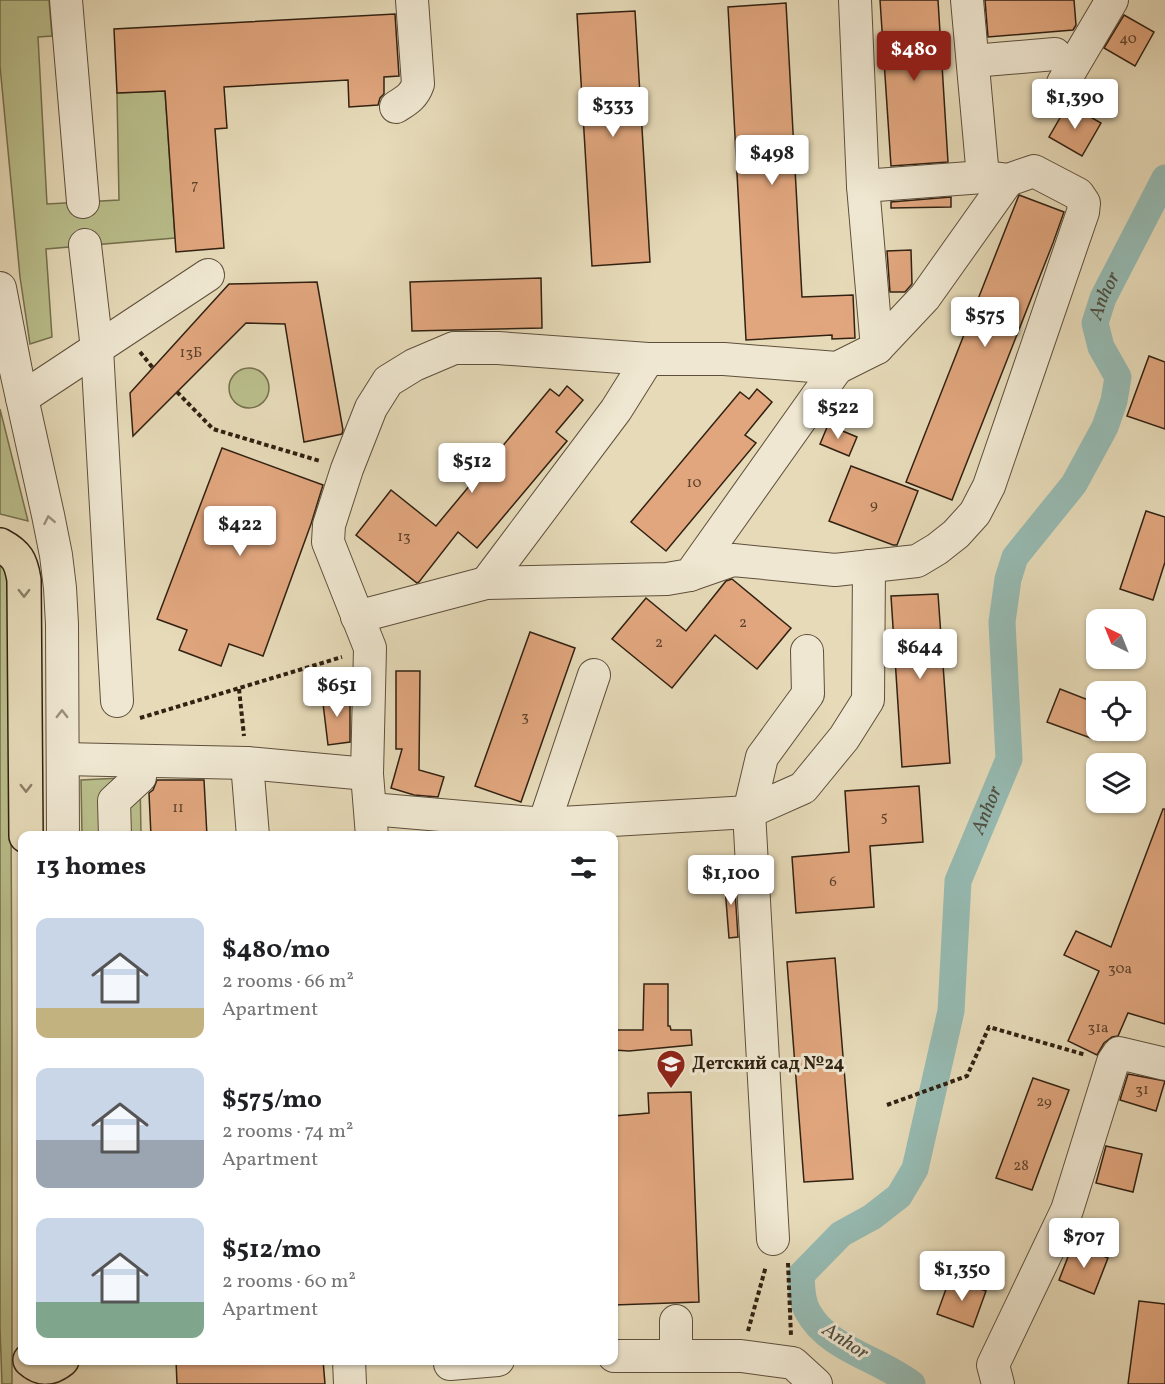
<!DOCTYPE html>
<html lang="en">
<head>
<meta charset="utf-8">
<style>
  :root { --surface:#fff; --page:#f2f2f2; --text:#202124; --muted:#757577; --accent:#8f2418 }
  body { margin:0; font-family:Vollkorn,serif; background:var(--page); color:var(--text); height:100vh; display:flex; flex-direction:column; font-size:22px; white-space:nowrap }
  * { box-sizing:border-box; margin:0 }
  p { font-size:20px; color:var(--muted) }
  .icon { flex:none; width:33px; height:33px; fill:none; stroke:currentColor; stroke-width:2; stroke-linecap:round; stroke-linejoin:round }
  .map { position:relative; flex:1; overflow:hidden }
  .side { position:absolute; left:18px; top:831px; width:600px; height:534px; display:flex; flex-direction:column; background:var(--surface); border-radius:12px; box-shadow:0 2px 4px #0004 }
  .side>* { flex:none }
  .needle { width:39px; rotate:317deg }
  .buttons { position:absolute; left:1086px; top:609px; display:grid; gap:12px }
  .buttons a { display:grid; place-items:center; width:60px; height:60px; border-radius:12px; background:var(--surface); box-shadow:0 2px 4px #0004; font-size:30px }
  .price { position:absolute; translate:-50% -51px; padding:0 14px; border-radius:6px; background:#fff; color:#222; font-size:20px; line-height:39px; filter:drop-shadow(0 2px 3px #0008) }
  .price::after { content:''; position:absolute; left:50%; top:36px; width:18px; height:14px; margin-left:-9px; background:inherit; clip-path:polygon(0 0,100% 0,50% 100%) }
  .price.active { background:var(--accent); color:#fff }
  ul { padding:0; list-style:none }
  li { display:flex; align-items:center; gap:18px; height:150px; padding:0 18px }
  li span { display:grid; place-items:center; flex:none; width:168px; height:120px; border-radius:12px; color:#555 }
  li>.icon { margin-inline-start:auto }
  span .icon { width:72px; height:72px; fill:#fffc; stroke-width:1 }
  li b { font-size:26px }
  h2 { display:flex; justify-content:space-between; align-items:center; height:72px; padding:0 18px; font-size:26px }
  .map>svg:first-child { display:block }
</style>
</head>
<body>
<div class="map">
<svg width="1165" height="1384" viewBox="0 0 1165 1384">
  <rect width="100%" height="100%" fill="#e6dab8"/>
  <filter id="stains"><feTurbulence type="fractalNoise" baseFrequency=".00333" numOctaves="4"/><feColorMatrix values="0 0 0 0 .2 0 0 0 0 .09 0 0 0 0 .02 0 0 0 .5 -.17"/></filter>
  <radialGradient id="worn" r=".72"><stop offset=".6" stop-color="#630" stop-opacity="0"/><stop offset="1" stop-color="#630" stop-opacity=".3"/></radialGradient>
  <!-- green -->
  <g fill="#b9be8b" stroke="#75704e" stroke-width="1.5">
    <polygon points="0,0 49,0 52,36 38,37 47,204 119,200 117,93 165,91 175,238 46,249 52,337 30,344 20,277 0,66"/>
    <circle cx="249" cy="388" r="20"/>
    <polygon points="0,409 28,521 0,514"/>
    <polygon points="0,565 7,570 10,577 12,1032 12,1384 2,1384 0,1328"/>
    <polygon points="140,777 141,835 82,835 81,780"/>
  </g>
  <g fill="none" stroke-linecap="round" stroke-linejoin="round">
    <!-- canal -->
    <path stroke="#96bab2" stroke-width="27" id="s1" d="M912,1384C880,1359 828,1349 808,1312C801,1301 802,1288 801,1275L841,1234L872,1217L899,1196L915,1169L951,1011L958,881L1009,759L1002,622L1008,579L1015,557L1074,484L1105,427L1114,401L1118,377L1101,347L1095,323L1103,298L1165,178"/>
  </g>
  <!-- building -->
  <g fill="#e1a67e" stroke="#312112" stroke-width="1.5">
    <polygon points="880,0 938,0 948,162 891,166"/>
    <polygon points="985,0 1074,0 1076,25 1073,30 988,37"/>
    <polygon points="786,3 802,297 853,295 855,338 832,339 832,335 746,340 728,7"/>
    <polygon points="635,11 650,262 592,266 577,14"/>
    <polygon points="395,14 399,76 384,77 384,94 380,98 378,105 349,107 348,80 224,87 227,128 215,129 224,248 176,252 165,91 117,93 114,29"/>
    <polygon points="1124,15 1154,32 1135,66 1104,48"/>
    <polygon points="1068,104 1101,123 1082,156 1049,137"/>
    <polygon points="1019,195 1064,212 1053,243 952,500 906,482"/>
    <polygon points="951,197 951,207 891,208 891,202"/>
    <polygon points="911,250 912,284 905,292 890,292 887,251"/>
    <polygon points="541,278 542,328 412,331 410,282"/>
    <polygon points="317,282 343,430 342,434 304,442 285,324 246,323 133,436 130,393 229,284"/>
    <polygon points="1149,356 1165,362 1165,429 1127,416"/>
    <polygon points="567,386 583,400 556,432 567,441 477,548 458,532 419,582 417,583 356,535 391,490 436,526 550,389 559,396"/>
    <polygon points="757,389 772,402 745,435 756,443 666,551 631,522 740,392 749,399"/>
    <polygon points="828,425 857,437 849,456 820,444"/>
    <polygon points="222,448 323,485 311,524 263,656 229,644 221,666 179,650 187,630 157,619"/>
    <polygon points="851,466 918,491 897,545 893,545 829,521"/>
    <polygon points="1146,511 1165,517 1165,562 1153,600 1120,589"/>
    <polygon points="732,579 791,628 757,669 715,635 672,688 612,639 646,598 686,631 726,581"/>
    <polygon points="938,594 950,763 902,767 891,596"/>
    <polygon points="530,632 575,648 521,802 475,786"/>
    <polygon points="396,671 420,671 419,770 444,777 438,797 414,795 391,788 402,749 396,749"/>
    <polygon points="1060,689 1096,703 1096,740 1047,722"/>
    <polygon points="350,692 350,742 328,745 322,695"/>
    <polygon points="157,780 204,780 207,836 151,836 149,793 153,790"/>
    <polygon points="919,786 923,842 870,846 874,907 796,913 792,857 849,852 845,791"/>
    <polygon points="1163,809 1165,809 1165,1024 1128,1013 1118,1036 1112,1037 1104,1043 1097,1055 1068,1041 1099,971 1064,955 1076,931 1111,947"/>
    <polygon points="724,875 734,875 738,937 729,938"/>
    <polygon points="835,958 853,1179 804,1182 787,962"/>
    <polygon points="644,984 668,984 668,1026 670,1026 671,1030 691,1030 692,1045 629,1051 614,1050 614,1030 643,1030"/>
    <polygon points="1128,1074 1165,1081 1156,1111 1120,1100"/>
    <polygon points="1033,1078 1069,1090 1032,1190 996,1178"/>
    <polygon points="691,1092 699,1302 614,1305 614,1116 649,1113 648,1093"/>
    <polygon points="1106,1146 1142,1154 1133,1192 1096,1183"/>
    <polygon points="1073,1244 1108,1258 1094,1294 1059,1280"/>
    <polygon points="950,1278 986,1291 973,1327 937,1314"/>
    <polygon points="1139,1301 1165,1304 1165,1384 1128,1384"/>
    <polygon points="176,1360 323,1360 325,1384 177,1384"/>
  </g>
  <g fill="none" stroke-linecap="round" stroke-linejoin="round">
    <!-- minor casing -->
    <g stroke="#5e4f3c" stroke-width="34">
      <g id="minor">
        <polyline points="66,0 83,202"/>
        <polyline points="855,0 863,186 877,348"/>
        <polyline points="967,0 983,177"/>
        <polyline points="973,61 1055,54"/>
        <polyline points="1063,83 1112,0"/>
        <path d="M396,107C407,100 414,96 418,84L412,0"/>
        <polyline points="85,245 97,349 117,701"/>
        <polyline points="0,288 16,371 48,515 56,555 60,588 62,624 63,836"/>
        <polyline points="22,398 208,275"/>
        <polyline points="690,575 733,560 835,570 917,561 937,549 956,534 975,513 989,486 1083,212 1084,203 1078,194 1034,171 1008,180 983,177 863,186"/>
        <polyline points="486,583 616,410 648,359"/>
        <polyline points="357,617 486,583 667,579 690,575 837,368"/>
        <polyline points="63,759 247,763 367,774"/>
        <polyline points="247,763 253,836"/>
        <polyline points="371,809 544,824 749,812 773,1239"/>
        <polyline points="749,812 803,788 844,738 868,700 869,566"/>
        <polyline points="749,812 762,757 808,694 807,651"/>
        <polyline points="544,824 594,675"/>
        <polyline points="115,836 114,801 140,777 141,761"/>
        <polyline points="372,836 367,774 370,648 328,542 329,525 347,469 371,408 388,381 414,365 454,348 498,348 648,359 724,359 837,368 877,348 925,297 1008,180"/>
        <polyline points="614,1356 741,1356 793,1363 816,1384"/>
        <polyline points="676,1356 676,1321"/>
        <polyline points="349,1360 350,1384"/>
        <polyline points="450,1364 498,1360"/>
        <polyline points="998,1384 993,1365 1067,1210 1113,1062 1119,1053 1165,1064"/>
      </g>
    </g>
    <!-- major casing -->
    <g stroke="#312112" stroke-width="36">
      <g id="major">
        <path d="M0,545C17,554 21,561 24,580L26,836"/>
        <path d="M30,1360C41,1370 51,1369 62,1360"/>
      </g>
    </g>
    <!-- path -->
    <g stroke="#312112" stroke-width="4" stroke-dasharray="4.5 3" stroke-linecap="butt">
      <polyline points="140,352 153,368"/>
      <polyline points="177,392 213,429 320,461"/>
      <polyline points="239,689 244,736"/>
      <polyline points="140,718 342,657"/>
      <polyline points="887,1105 967,1076 989,1027 1086,1055"/>
      <polyline points="788,1263 791,1336"/>
      <polyline points="748,1331 766,1266"/>
    </g>
    <!-- minor -->
    <use href="#minor" stroke="#efe7d1" stroke-width="32"/>
    <!-- major -->
    <use href="#major" stroke="#e6dab8" stroke-width="33"/>
  </g>
  <!-- one-way arrows -->
  <defs><path id="oneway-chevron" d="M-2-3.5L2.5 0L-2 3.5" fill="none" stroke-width="1.6" stroke-linecap="round" stroke-linejoin="round" transform="scale(1.5)"/></defs>
  <g stroke="#9a8e7b">
    <use href="#oneway-chevron" transform="translate(49 520) rotate(-101)"/>
    <use href="#oneway-chevron" transform="translate(62 714) rotate(-90)"/>
  </g>
  <g stroke="#8c7e65">
    <use href="#oneway-chevron" transform="translate(24 593) rotate(90)"/>
    <use href="#oneway-chevron" transform="translate(26 788) rotate(90)"/>
  </g>
  <!-- icons -->
  <defs>
    <g id="school-pin" transform="scale(1.5)"><path d="M0 17L-7.5 6A9.5 9.5 0 1 1 7.5 6Z" fill="#8f2418" stroke="#efe7d1"/><path d="M0-5L7-2L0 1L-7-2ZM-4 1L0 2.5L4 1V4Q0 6-4 4Z" fill="#fff"/></g>
  </defs>
  <g fill-rule="evenodd">
    <use href="#school-pin" x="671" y="1064"/>
  </g>
  <g text-anchor="middle" dominant-baseline="central" stroke-width="6" stroke-linejoin="round" paint-order="stroke">
    <!-- number labels -->
    <g font-size="15" fill="#5d422d">
      <text x="1128" y="39">40</text>
      <text x="195" y="185">7</text>
      <text x="191" y="353">13Б</text>
      <text x="694" y="483">10</text>
      <text x="874" y="505">9</text>
      <text x="404" y="537">13</text>
      <text x="743" y="623">2</text>
      <text x="659" y="643">2</text>
      <text x="525" y="717">3</text>
      <text x="178" y="808">11</text>
      <text x="884" y="817">5</text>
      <text x="833" y="882">6</text>
      <text x="1120" y="969">30a</text>
      <text x="1098" y="1028">31a</text>
      <text x="1142" y="1090">31</text>
      <text x="1044" y="1102">29</text>
      <text x="1021" y="1166">28</text>
    </g>
    <!-- poi labels -->
    <g font-size="18" font-weight="bold" fill="#312112" stroke="#efe7d1" text-anchor="start">
      <text x="692" y="1064">Детский сад №24</text>
    </g>
    <!-- water labels -->
    <g font-size="20" font-style="italic" fill="#4f4f42" stroke="#efe7d1">
      <text stroke="none"><textPath href="#s1" startOffset="1251">Anhor</textPath></text>
      <text stroke="none"><textPath href="#s1" startOffset="693">Anhor</textPath></text>
      <text transform="translate(845 1342) rotate(33)">Anhor</text>
    </g>
  </g>
  <rect width="100%" height="100%" filter="url(#stains)"/>
  <rect width="100%" height="100%" fill="url(#worn)"/>
</svg>
<div class="buttons">
<a><svg class="needle" viewBox="-14 -14 28 28"><path d="M0-13l5 13h-10z" fill="#e53935"/><path d="M0 13l5-13h-10z" fill="#757577"/></svg></a>
<a><svg class="icon" aria-label="locate" viewBox="0 0 24 24"><circle cx="12" cy="12" r="6"/><path d="M12 2v4M12 18v4M2 12h4M18 12h4"/></svg></a>
<a><svg class="icon" aria-label="layers" viewBox="0 0 24 24"><path d="M12 4l9 5-9 5-9-5zM3 14l9 5 9-5"/></svg></a>
</div>
<b class="price active" style="left:914px;top:82px">$480</b>
<b class="price" style="left:1075px;top:130px">$1,390</b>
<b class="price" style="left:613px;top:138px">$333</b>
<b class="price" style="left:772px;top:186px">$498</b>
<b class="price" style="left:985px;top:348px">$575</b>
<b class="price" style="left:838px;top:440px">$522</b>
<b class="price" style="left:472px;top:494px">$512</b>
<b class="price" style="left:240px;top:557px">$422</b>
<b class="price" style="left:920px;top:680px">$644</b>
<b class="price" style="left:337px;top:718px">$651</b>
<b class="price" style="left:731px;top:906px">$1,100</b>
<b class="price" style="left:1084px;top:1269px">$707</b>
<b class="price" style="left:962px;top:1302px">$1,350</b>
<section class="side">
<h2>13 homes<svg class="icon" aria-label="filters" viewBox="0 0 24 24"><path d="M4 7h16M4 17h16"/><circle cx="9" cy="7" r="2"/><circle cx="15" cy="17" r="2"/></svg></h2>
<ul>
<li><span style="background:linear-gradient(#c9d6e8 75%,#c2b280 0)"><svg class="icon" aria-label="home" viewBox="0 0 24 24"><path d="M3 11l9-7 9 7M6 9v11h12V9"/></svg></span><div><b>$480/mo</b><p>2 rooms · 66 m²</p><p>Apartment</p></div></li>
<li><span style="background:linear-gradient(#c9d6e8 60%,#9aa5b1 0)"><svg class="icon" aria-label="home" viewBox="0 0 24 24"><path d="M3 11l9-7 9 7M6 9v11h12V9"/></svg></span><div><b>$575/mo</b><p>2 rooms · 74 m²</p><p>Apartment</p></div></li>
<li><span style="background:linear-gradient(#c9d6e8 70%,#7fa58c 0)"><svg class="icon" aria-label="home" viewBox="0 0 24 24"><path d="M3 11l9-7 9 7M6 9v11h12V9"/></svg></span><div><b>$512/mo</b><p>2 rooms · 60 m²</p><p>Apartment</p></div></li>
</ul>
</section>
</div>
</body>
</html>
